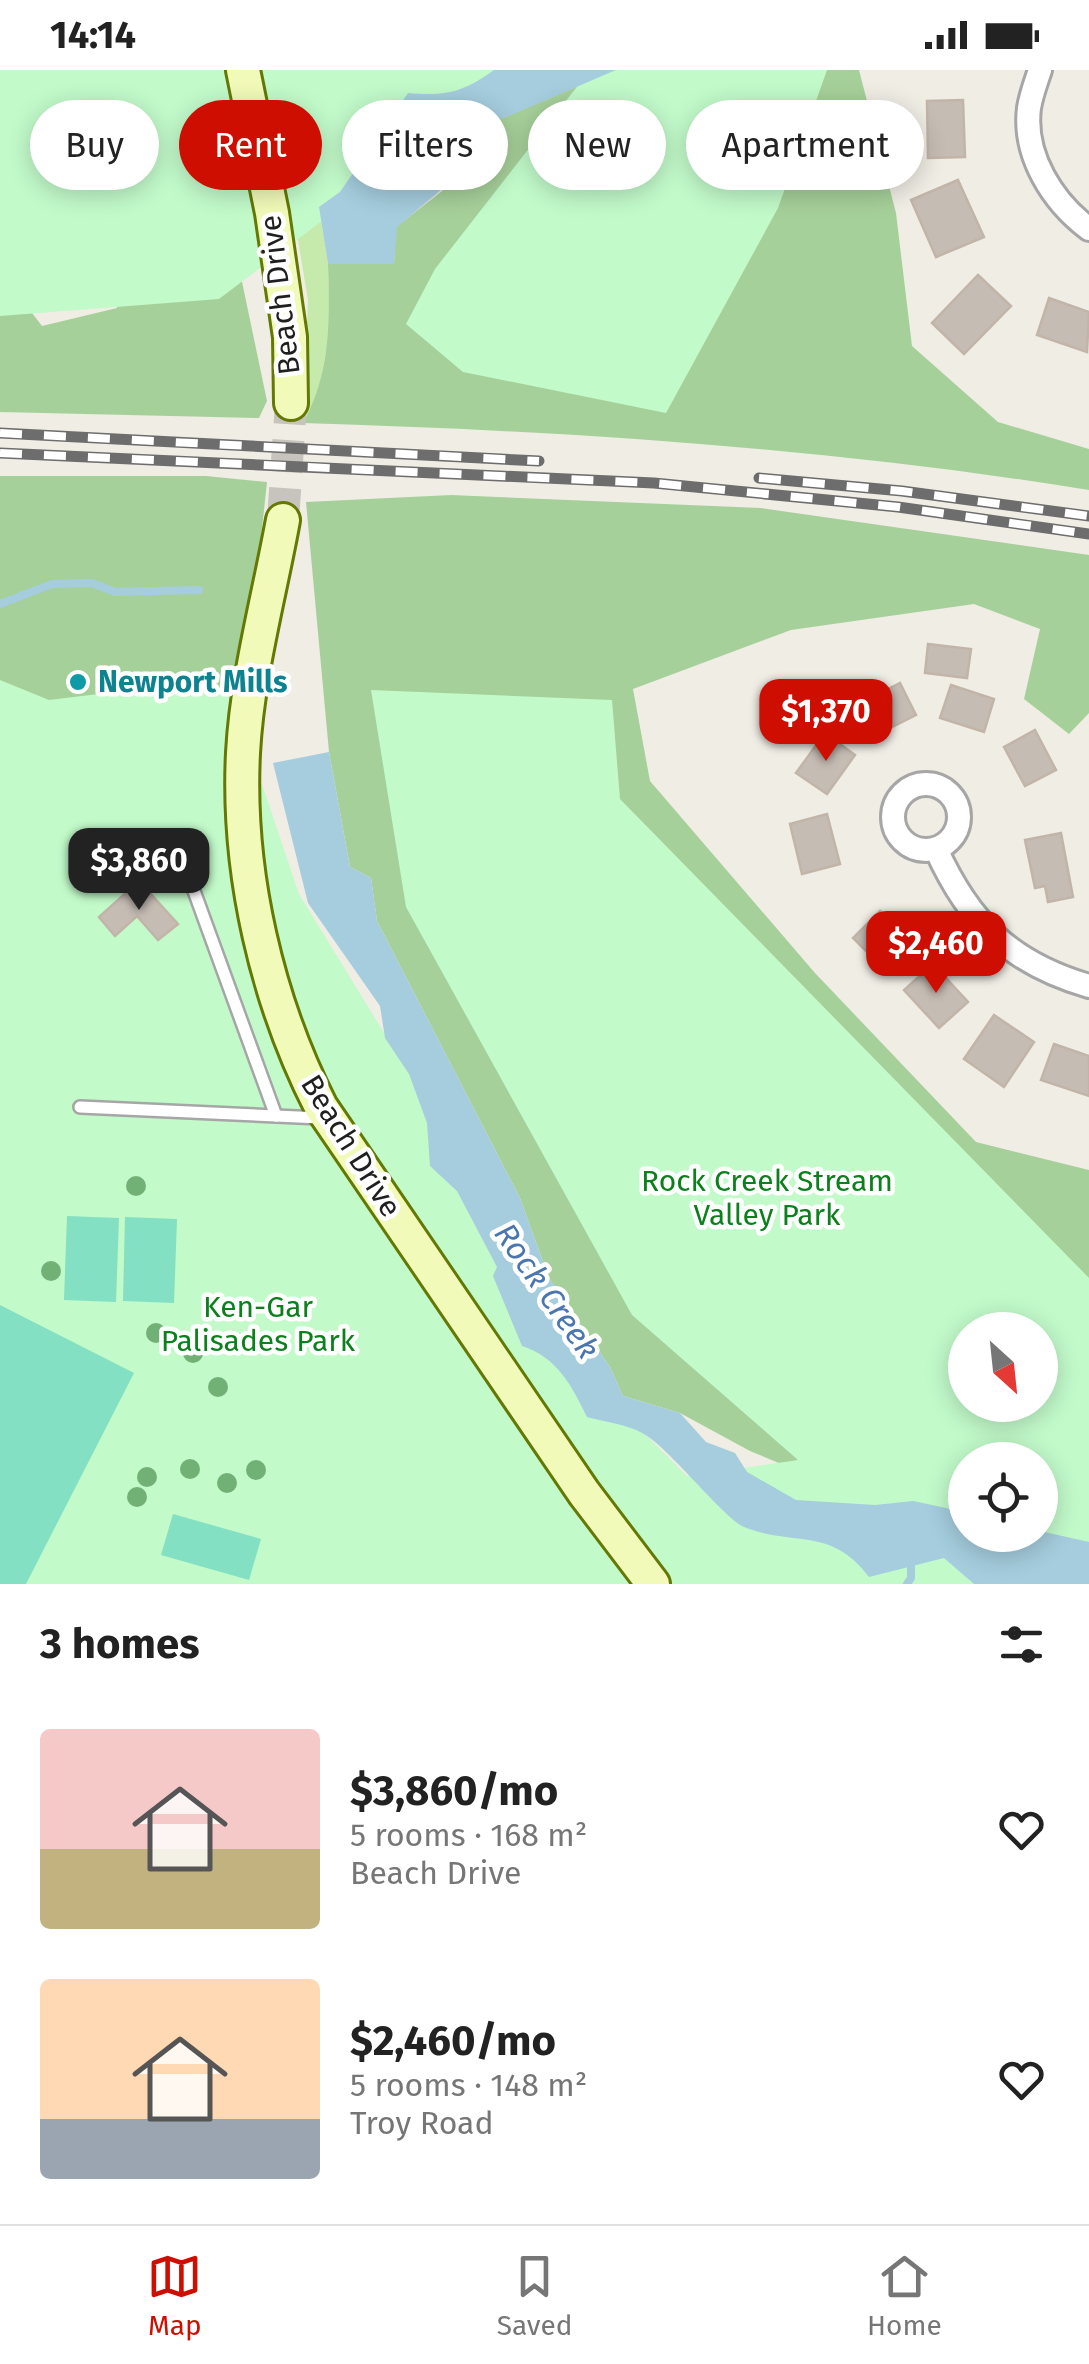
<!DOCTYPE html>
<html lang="en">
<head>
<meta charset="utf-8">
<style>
  :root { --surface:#fff; --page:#f2f2f2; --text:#222; --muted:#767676; --line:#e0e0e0; --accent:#ce0e00 }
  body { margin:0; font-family:"Fira Sans",sans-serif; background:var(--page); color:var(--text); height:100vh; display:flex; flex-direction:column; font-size:38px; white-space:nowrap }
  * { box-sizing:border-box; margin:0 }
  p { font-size:32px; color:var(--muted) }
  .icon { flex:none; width:55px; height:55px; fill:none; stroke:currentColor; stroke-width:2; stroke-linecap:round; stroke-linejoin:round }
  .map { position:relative; height:1514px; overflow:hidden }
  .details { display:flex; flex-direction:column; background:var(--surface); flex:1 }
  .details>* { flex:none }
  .hud { position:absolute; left:30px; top:30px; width:1030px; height:90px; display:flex; gap:20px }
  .needle { width:65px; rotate:153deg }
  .fabs { position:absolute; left:948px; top:1242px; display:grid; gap:20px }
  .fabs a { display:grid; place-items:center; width:110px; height:110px; border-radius:50%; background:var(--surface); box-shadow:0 5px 25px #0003; font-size:50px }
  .price { position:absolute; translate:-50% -85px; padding:0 22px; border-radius:20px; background:var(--accent); color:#fff; font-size:32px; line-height:65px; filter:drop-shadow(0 2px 5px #0008) }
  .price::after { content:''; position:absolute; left:50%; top:60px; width:30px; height:22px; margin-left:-15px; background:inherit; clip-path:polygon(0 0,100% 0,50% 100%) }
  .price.on { background:#222; color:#fff }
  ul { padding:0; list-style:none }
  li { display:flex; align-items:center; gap:30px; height:250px; padding:0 40px }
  li span { display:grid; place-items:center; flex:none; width:280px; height:200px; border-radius:10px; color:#555 }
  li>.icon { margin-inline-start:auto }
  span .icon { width:120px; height:120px; fill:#fffc; stroke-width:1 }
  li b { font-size:42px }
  h2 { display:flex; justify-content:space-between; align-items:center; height:120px; padding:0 40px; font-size:42px }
  .chip { padding:0 35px; border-radius:45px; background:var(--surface); box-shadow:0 5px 25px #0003; font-size:35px; line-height:90px }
  .chip.on { background:var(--accent); color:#fff }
  .status { display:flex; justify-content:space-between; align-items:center; height:70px; padding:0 50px; background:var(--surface); direction:ltr }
  .status svg { height:28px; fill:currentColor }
  .tabs { display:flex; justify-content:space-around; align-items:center; height:140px; border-top:2px solid var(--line); background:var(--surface); font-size:28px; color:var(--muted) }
  .tabs a { display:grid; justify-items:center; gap:5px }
  .tabs .on { color:var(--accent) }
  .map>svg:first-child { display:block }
</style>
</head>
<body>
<div class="status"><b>14:14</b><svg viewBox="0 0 49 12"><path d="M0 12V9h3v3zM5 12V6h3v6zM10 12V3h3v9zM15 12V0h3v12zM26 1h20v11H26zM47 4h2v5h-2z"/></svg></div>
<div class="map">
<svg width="1089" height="1514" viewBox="0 0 1089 1514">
  <rect width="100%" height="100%" fill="#f0ede5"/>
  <!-- grass -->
  <polygon fill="#c6eaab" points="282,74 319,137 328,194 330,259 318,327 303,353 308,230"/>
  <!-- forest -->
  <g fill="#a6d09a" fill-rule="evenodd">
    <path d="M616,0H859L896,143L912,276L998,352L1089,379V420C829,378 567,361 303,353C331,303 330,249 328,194H394L396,157L442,121L484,56Z"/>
    <polygon points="102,126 236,183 267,331 259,348 0,342 0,201 42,256 117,238"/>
    <polygon points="0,406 206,406 267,412 257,505 234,617 226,716 0,662"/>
    <path d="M451,425L761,438L1089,485V643L1069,664L1024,629L1040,559L974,534L791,560L633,619L650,711L815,903L976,1072L1089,1100V1472L1040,1390H965L844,1420L750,1381L680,1343L623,1326L610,1297L549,1208L520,1128L377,851L371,808L350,797L329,682L306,432ZM965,1260H1040V1335H965Z"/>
  </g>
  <!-- park -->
  <g fill="#c2faca" fill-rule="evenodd">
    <polygon points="0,0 573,0 376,110 219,229 0,246"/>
    <polygon points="590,0 827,0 778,138 666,343 463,302 406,254 435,199"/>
    <path d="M0,610L49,630L148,618L255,625L261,711L299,824L606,1325L687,1406L798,1390L632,1245L406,837L371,620L612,630L620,729L1089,1208V1514H0ZM965,1260H1040V1335H965ZM965,1390H1040V1465H965Z"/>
  </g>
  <!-- pitch -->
  <g fill="#83e0c2">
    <polygon points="67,1146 119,1148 116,1232 64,1230"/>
    <polygon points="125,1147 177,1149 174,1233 123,1231"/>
    <polygon points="0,1235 134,1303 26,1514 0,1514"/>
    <polygon points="173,1444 261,1469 249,1510 161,1485"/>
  </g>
  <!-- water -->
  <g fill="#a5cdde">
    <path d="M494,0H616L485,56L479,88L397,157L394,194H328L319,137L340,122L408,23C446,26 462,23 494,0Z"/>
    <path d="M329,682L350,797L371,808L377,851L520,1128L549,1208L610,1297L623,1326L680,1343L706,1372L735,1383L747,1402L796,1430L875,1435L913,1431L965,1442V1465H1040V1461L1089,1472V1514H974L944,1488L869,1507C831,1456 795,1477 744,1457C725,1449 672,1382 647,1366C632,1355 605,1352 587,1347C572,1316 557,1287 522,1276L493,1206L497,1197L457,1121L430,1096L427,1053L409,1004L385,968L380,936L308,833L273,693Z"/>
  </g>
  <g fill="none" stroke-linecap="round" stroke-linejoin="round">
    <!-- stream -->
    <g stroke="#a5cdde" stroke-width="8">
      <polyline points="0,534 52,514 92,513 115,522 199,520"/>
      <polyline points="907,1514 911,1508 911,1490"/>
    </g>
  </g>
  <!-- building -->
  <g fill="#c5bcb4" stroke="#c2b5a7" stroke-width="2.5">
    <polygon points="963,30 965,87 928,88 927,31"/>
    <polygon points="958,110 984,167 936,187 911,130"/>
    <polygon points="978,205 1011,236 964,284 932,253"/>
    <polygon points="1049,228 1089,242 1087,282 1037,265"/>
    <polygon points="928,574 971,579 967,608 925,603"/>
    <polygon points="900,613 916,645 874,666 858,635"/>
    <polygon points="951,615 994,629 984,662 940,648"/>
    <polygon points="1035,660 1056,700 1025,716 1004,677"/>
    <polygon points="825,663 855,685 827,724 796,703"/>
    <polygon points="827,744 840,794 802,804 790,754"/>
    <polygon points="1061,763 1073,827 1048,832 1045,816 1035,818 1025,770"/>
    <polygon points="139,811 178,854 158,870 137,846 115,866 99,847"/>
    <polygon points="880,841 915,876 888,903 853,868"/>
    <polygon points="933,894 968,932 939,958 904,920"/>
    <polygon points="994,945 1034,972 1004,1017 964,989"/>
    <polygon points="1054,974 1089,986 1089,1026 1041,1010"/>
  </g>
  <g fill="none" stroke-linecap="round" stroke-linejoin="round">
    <!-- secondary-tunnel -->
    <polyline stroke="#c6c4bd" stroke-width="32" stroke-dasharray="32 16" stroke-linecap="butt" points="283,450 291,333"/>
    <!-- lane casing -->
    <g stroke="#a6a6a6" stroke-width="16">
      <g id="lane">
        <polyline points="136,794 174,766 276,1046"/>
        <polyline points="80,1037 320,1048"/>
      </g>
    </g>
    <!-- street casing -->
    <g stroke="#a6a6a6" stroke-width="28">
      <g id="street">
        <path d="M1040,0C1036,12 1031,25 1029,38C1023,86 1053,132 1089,159"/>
        <circle cx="926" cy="747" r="33"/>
        <path d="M936,779C969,852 1010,893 1089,916"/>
      </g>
    </g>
    <!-- secondary casing -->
    <g stroke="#647804" stroke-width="38">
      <g id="secondary">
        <polyline points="243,0 272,143 290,267 291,333"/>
        <path d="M283,450C269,527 247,606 243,683C237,803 267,931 321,1037L584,1423L653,1514"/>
      </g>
    </g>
    <!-- lane -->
    <use href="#lane" stroke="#fff" stroke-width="11"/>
    <!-- street -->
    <use href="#street" stroke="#fff" stroke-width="22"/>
    <!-- secondary -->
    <use href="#secondary" stroke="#f2fab9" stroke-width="32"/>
    <!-- rail casing -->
    <g stroke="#6d6d6d" stroke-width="11">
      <g id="rail">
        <polyline points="0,363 539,391"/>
        <polyline points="0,383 654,413 898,437 1089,464"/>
        <polyline points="759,408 902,421 1089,446"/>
      </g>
    </g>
    <!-- rail -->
    <use href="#rail" stroke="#fff" stroke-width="8" stroke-dasharray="22" stroke-linecap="butt"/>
  </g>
  <!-- trees -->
  <g fill="#72b176">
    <circle cx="136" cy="1116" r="10"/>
    <circle cx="51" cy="1201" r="10"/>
    <circle cx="156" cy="1263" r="10"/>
    <circle cx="193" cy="1283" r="10"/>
    <circle cx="218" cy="1317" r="10"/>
    <circle cx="190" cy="1399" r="10"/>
    <circle cx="256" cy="1400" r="10"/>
    <circle cx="147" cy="1407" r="10"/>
    <circle cx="227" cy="1413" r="10"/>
    <circle cx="137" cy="1427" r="10"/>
  </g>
  <!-- markers -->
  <circle fill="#0f9aa8" stroke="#fff" stroke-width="4" cx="78" cy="612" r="10"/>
  <g text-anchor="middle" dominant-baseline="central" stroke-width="9" stroke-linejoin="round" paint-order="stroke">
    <!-- street labels -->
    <g font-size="30" fill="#1f1f1f" stroke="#fff">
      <text transform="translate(280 225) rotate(-97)">Beach Drive</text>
      <text transform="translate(351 1076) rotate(58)">Beach Drive</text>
    </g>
    <!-- culture labels -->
    <g font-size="30" font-weight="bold" fill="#0d838f" stroke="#fff" text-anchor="start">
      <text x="98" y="612">Newport Mills</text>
    </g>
    <!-- park labels -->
    <g font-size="30" fill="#0b801c" stroke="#fff">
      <text x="767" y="1111">Rock Creek Stream<tspan x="767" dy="34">Valley Park</tspan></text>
      <text x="258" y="1237">Ken-Gar<tspan x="258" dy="34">Palisades Park</tspan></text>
    </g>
    <!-- water labels -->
    <g font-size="32" font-style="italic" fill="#4a76b0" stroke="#fff">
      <text transform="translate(547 1221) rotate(55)">Rock Creek</text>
    </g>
  </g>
</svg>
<div class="fabs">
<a><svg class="needle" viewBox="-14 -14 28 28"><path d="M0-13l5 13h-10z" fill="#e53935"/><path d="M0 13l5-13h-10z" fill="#767676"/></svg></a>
<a><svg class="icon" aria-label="locate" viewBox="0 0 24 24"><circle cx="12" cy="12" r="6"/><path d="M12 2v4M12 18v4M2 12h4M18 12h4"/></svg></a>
</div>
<b class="price" style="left:826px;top:694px">$1,370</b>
<b class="price on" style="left:139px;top:843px">$3,860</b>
<b class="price" style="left:936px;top:926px">$2,460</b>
<div class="hud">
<a class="chip">Buy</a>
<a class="chip on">Rent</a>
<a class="chip">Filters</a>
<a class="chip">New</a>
<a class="chip">Apartment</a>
</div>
</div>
<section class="details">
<h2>3 homes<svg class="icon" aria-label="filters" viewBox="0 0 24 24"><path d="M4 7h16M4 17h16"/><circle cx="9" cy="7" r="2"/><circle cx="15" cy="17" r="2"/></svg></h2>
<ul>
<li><span style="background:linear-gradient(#f6c9c9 60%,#c2b280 0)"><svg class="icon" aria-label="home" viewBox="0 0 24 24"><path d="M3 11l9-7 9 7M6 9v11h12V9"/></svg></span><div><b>$3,860/mo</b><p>5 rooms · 168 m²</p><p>Beach Drive</p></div><svg class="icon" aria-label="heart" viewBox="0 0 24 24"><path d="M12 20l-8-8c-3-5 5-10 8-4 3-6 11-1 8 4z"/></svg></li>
<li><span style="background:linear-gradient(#ffd9b3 70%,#9aa5b1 0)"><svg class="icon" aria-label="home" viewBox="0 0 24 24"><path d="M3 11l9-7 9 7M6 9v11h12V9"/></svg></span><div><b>$2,460/mo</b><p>5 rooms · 148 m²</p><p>Troy Road</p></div><svg class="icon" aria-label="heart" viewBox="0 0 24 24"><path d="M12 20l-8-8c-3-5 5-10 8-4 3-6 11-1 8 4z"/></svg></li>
</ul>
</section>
<nav class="tabs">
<a class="on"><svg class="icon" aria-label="map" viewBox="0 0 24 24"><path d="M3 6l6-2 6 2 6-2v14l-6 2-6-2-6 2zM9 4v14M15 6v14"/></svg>Map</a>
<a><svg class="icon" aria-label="saved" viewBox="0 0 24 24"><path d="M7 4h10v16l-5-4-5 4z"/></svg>Saved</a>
<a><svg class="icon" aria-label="home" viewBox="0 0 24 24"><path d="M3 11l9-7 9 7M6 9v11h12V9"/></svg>Home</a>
</nav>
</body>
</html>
